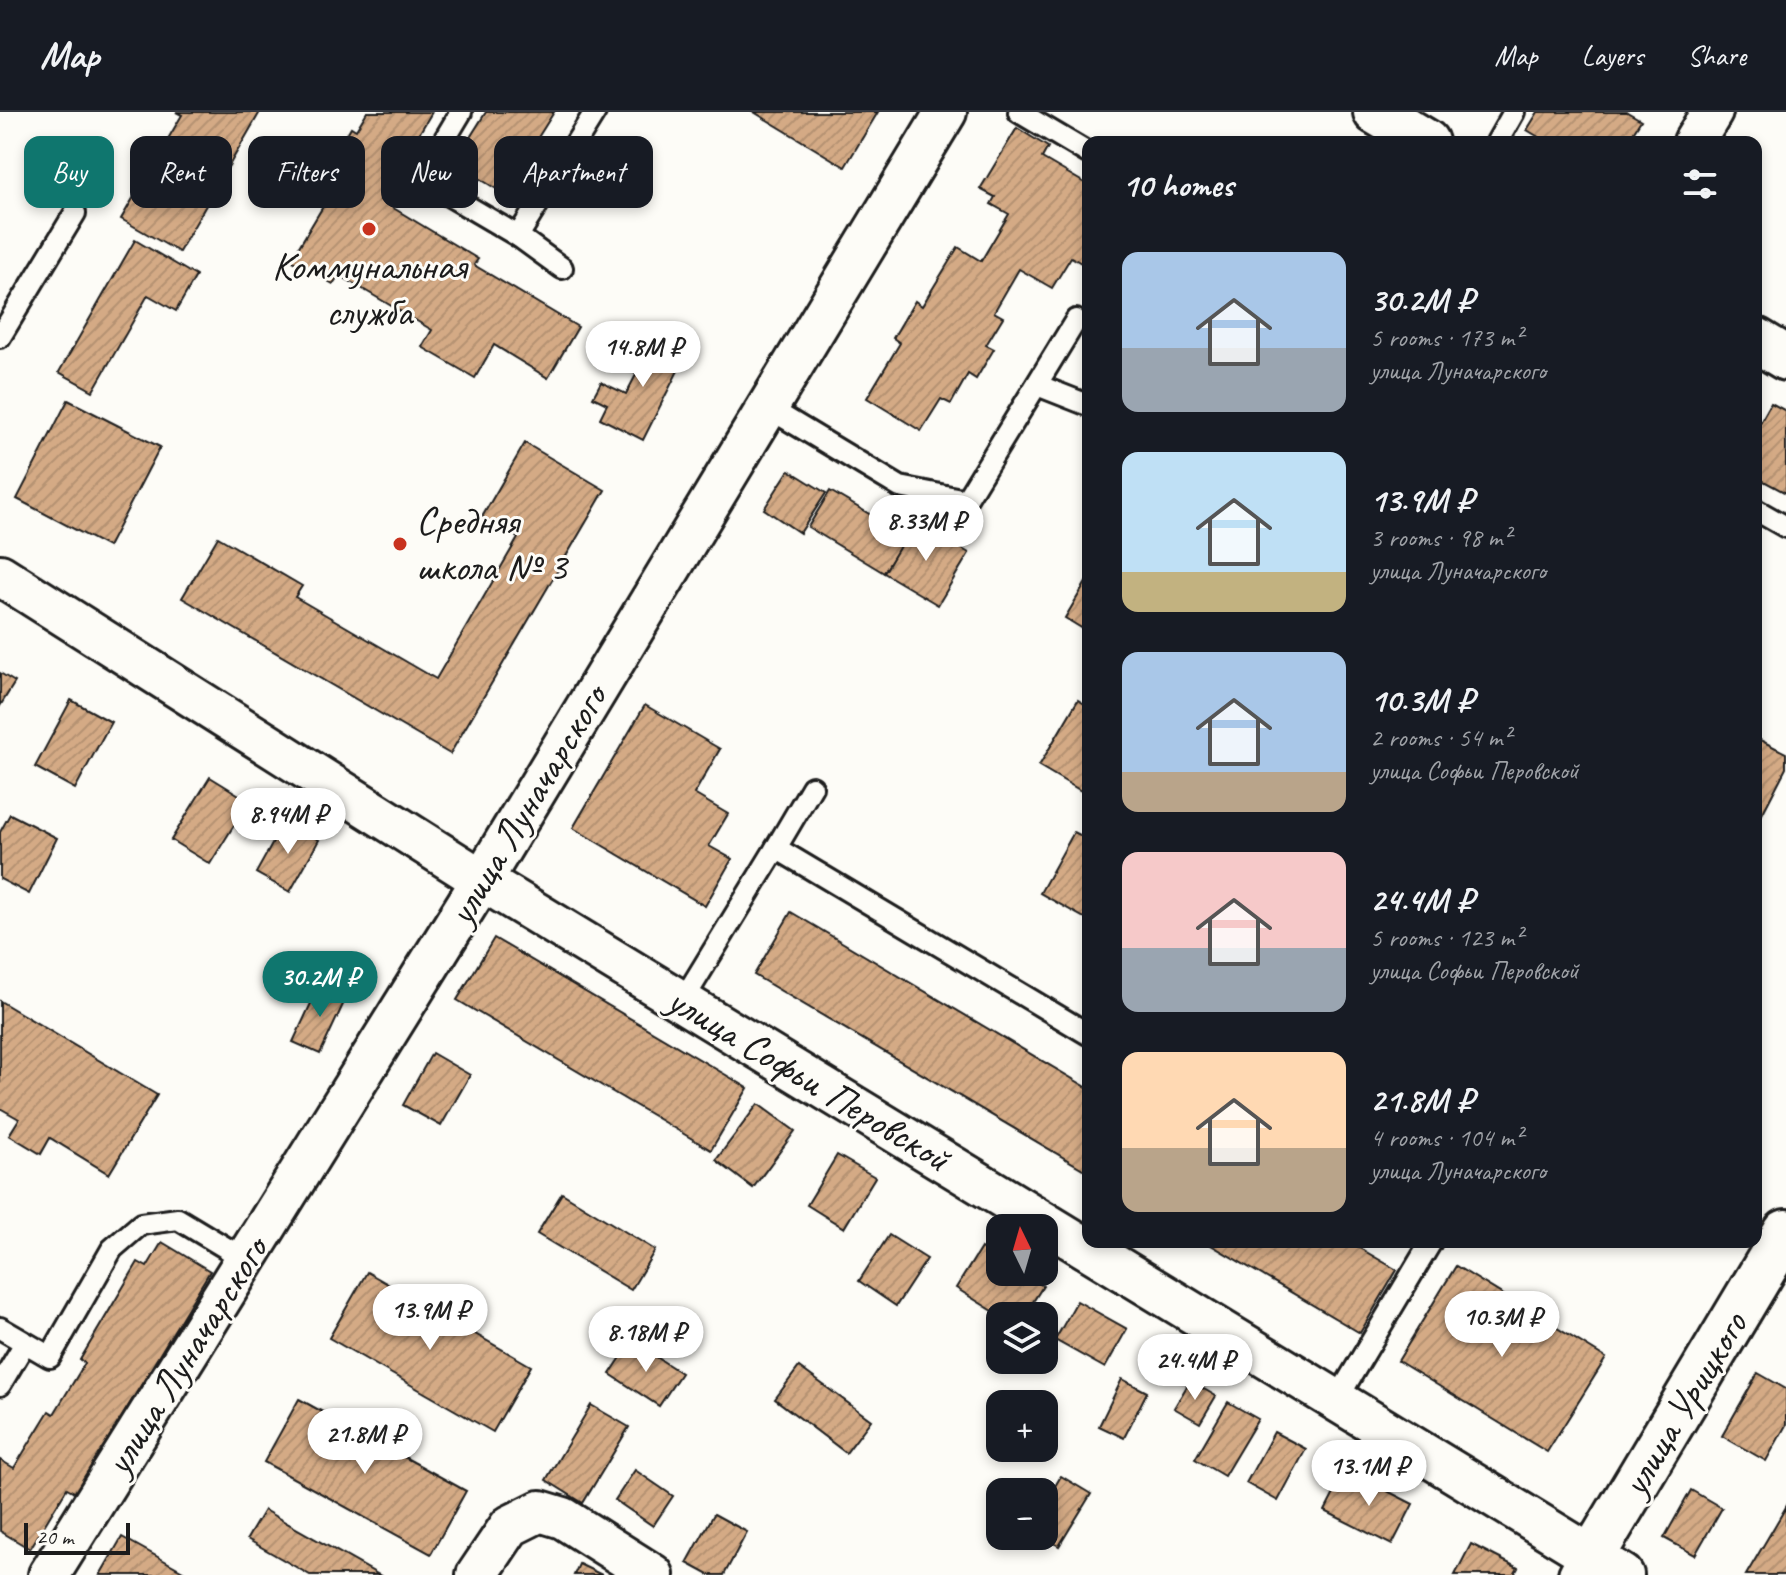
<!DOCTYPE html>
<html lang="en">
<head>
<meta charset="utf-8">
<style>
  :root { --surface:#171b24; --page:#20242c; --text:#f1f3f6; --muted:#9ea1a6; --line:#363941; --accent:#0f766e }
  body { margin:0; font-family:Caveat,sans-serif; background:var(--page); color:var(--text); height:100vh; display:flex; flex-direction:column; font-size:30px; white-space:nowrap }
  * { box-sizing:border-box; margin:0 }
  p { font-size:26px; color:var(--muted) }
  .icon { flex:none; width:44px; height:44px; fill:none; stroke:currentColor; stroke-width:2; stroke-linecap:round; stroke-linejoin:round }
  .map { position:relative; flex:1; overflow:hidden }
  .panel { position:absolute; left:1082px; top:24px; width:680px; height:1112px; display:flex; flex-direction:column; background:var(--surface); border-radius:16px; box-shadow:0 4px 12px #0003 }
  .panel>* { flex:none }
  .banner { position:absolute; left:24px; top:24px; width:760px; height:72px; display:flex; gap:16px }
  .needle { width:52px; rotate:355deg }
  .fabs { position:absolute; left:986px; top:1102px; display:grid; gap:16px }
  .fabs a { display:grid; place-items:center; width:72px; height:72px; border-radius:16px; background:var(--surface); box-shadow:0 4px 12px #0003; font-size:40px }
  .scale { position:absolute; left:24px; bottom:20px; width:106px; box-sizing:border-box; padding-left:8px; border:4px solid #1c1c1c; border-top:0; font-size:22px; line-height:28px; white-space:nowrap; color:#1c1c1c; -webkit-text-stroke:6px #fdfcf7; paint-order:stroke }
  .price { position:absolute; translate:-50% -68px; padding:0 18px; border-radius:28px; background:#fff; color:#222; font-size:26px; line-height:52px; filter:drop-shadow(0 2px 4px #0008) }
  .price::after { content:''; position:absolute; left:50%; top:48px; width:24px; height:18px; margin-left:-12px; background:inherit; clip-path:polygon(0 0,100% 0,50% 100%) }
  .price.on { background:var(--accent); color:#fff }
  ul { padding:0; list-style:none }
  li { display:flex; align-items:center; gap:24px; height:200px; padding:0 40px }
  li span { display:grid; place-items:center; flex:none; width:224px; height:160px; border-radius:16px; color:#555 }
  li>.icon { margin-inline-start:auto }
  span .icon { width:96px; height:96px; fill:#fffc; stroke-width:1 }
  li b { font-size:34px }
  h2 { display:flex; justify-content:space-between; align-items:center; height:96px; padding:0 40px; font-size:34px }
  .pill { padding:0 28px; border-radius:16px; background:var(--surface); box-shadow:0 4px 12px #0003; font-size:28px; line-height:72px }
  .pill.on { background:var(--accent); color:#fff }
  header { display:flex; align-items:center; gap:48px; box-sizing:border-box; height:112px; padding:0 40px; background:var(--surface); border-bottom:2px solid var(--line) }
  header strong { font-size:38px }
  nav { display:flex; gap:44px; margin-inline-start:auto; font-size:28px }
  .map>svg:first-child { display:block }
</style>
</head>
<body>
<header>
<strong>Map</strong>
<nav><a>Map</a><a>Layers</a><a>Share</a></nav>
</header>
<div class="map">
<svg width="1786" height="1463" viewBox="0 0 1786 1463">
  <defs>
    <pattern id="building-hatch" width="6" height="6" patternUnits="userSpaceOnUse" patternTransform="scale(2)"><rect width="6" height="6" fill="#d4aa85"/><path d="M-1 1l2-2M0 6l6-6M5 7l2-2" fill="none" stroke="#b59272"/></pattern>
  </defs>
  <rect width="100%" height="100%" fill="#fdfcf7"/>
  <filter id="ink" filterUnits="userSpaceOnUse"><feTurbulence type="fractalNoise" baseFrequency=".0125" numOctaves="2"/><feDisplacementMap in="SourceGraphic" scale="16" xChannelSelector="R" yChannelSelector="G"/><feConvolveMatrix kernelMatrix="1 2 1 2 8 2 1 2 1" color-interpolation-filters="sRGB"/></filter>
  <g filter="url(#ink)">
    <!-- building -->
    <g fill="url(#building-hatch)" stroke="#1c1c1c" stroke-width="2">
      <polygon points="176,0 260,0 179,140 121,107 182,3"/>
      <polygon points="367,0 432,0 380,88 478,147 474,153 578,215 548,266 494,233 475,266 422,235 432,218 339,163 333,172 291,148 337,71 323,63 351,15 356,18"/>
      <polygon points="486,0 554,0 503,81 454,51"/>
      <polygon points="754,0 878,0 845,55"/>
      <polygon points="1538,0 1627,0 1641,8 1627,30 1547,30 1527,18"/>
      <polygon points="1017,16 1048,35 1042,46 1088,73 1088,155 1071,145 1052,176 1019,157 994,200 1003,205 986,233 994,237 976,267 968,262 951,292 941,287 921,319 867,286 900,231 893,226 915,189 922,194 958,135 981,149 1009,102 991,92 995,85 980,77"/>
      <polygon points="135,128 196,164 176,199 148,183 93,279 59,260"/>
      <polygon points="656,223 688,239 643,328 600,306 607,292 593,285 601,270 626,282 637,261 630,258 635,250 641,253"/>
      <polygon points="68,288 160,335 108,435 17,387"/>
      <polygon points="1771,291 1786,299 1786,381 1756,365 1756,318"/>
      <polygon points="525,331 605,378 450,642 182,486 218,425 302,474 295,485 436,567 518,426 482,405"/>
      <polygon points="789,358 826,381 800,421 764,397"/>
      <polygon points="830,379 907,424 884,461 808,415"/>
      <polygon points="915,409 969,441 938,493 884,461"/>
      <polygon points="1088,467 1088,520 1065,506"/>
      <polygon points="0,561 15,570 0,594"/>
      <polygon points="71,588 111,610 75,677 35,655"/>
      <polygon points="1078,588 1088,594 1088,683 1039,654"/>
      <polygon points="645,593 720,637 694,682 728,702 709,734 732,747 705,794 573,716"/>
      <polygon points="1756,626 1786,641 1786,656 1756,714"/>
      <polygon points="210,665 249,689 210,752 171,728"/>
      <polygon points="10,702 57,726 29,782 0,767 0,720"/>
      <polygon points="285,709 319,728 290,780 256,761"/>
      <polygon points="1074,720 1088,727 1088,808 1040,781"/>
      <polygon points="791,800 1088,976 1088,1060 754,863"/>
      <polygon points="494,826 748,976 711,1038 457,888"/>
      <polygon points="320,872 347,884 320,942 293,930"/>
      <polygon points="0,889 157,983 109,1062 50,1026 41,1042 9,1023 19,1007 0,996"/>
      <polygon points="432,941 470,963 441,1014 403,993"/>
      <polygon points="758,992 795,1019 753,1076 716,1048"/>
      <polygon points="837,1043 875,1065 844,1116 807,1093"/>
      <polygon points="562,1081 655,1138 631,1178 537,1122"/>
      <polygon points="889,1123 927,1147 896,1194 859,1169"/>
      <polygon points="162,1130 210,1159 76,1381 67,1376 30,1437 0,1419 0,1348 14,1356 49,1299 54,1302 85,1251 80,1248 138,1150 147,1155"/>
      <polygon points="1206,1130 1349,1130 1397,1158 1360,1221"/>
      <polygon points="981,1136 1000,1148 1000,1160 1020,1160 1043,1174 1024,1204 1001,1204 956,1176"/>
      <polygon points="1456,1154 1606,1246 1547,1340 1398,1249"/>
      <polygon points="367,1160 531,1254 493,1320 329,1226"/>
      <polygon points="1077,1189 1127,1217 1105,1256 1055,1228"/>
      <polygon points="632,1229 681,1261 659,1294 610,1262"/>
      <polygon points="799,1255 871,1308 846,1341 775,1287"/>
      <polygon points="1758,1261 1786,1277 1786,1313 1766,1349 1722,1324"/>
      <polygon points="1122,1267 1147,1280 1124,1326 1099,1314"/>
      <polygon points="1190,1269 1216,1284 1200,1311 1174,1296"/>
      <polygon points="299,1287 466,1379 431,1442 264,1350"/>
      <polygon points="1228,1290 1258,1307 1224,1364 1195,1347"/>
      <polygon points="591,1293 629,1315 583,1391 546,1368"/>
      <polygon points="1274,1320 1306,1337 1278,1389 1246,1371"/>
      <polygon points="635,1358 673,1384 653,1414 615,1388"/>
      <polygon points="1346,1358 1413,1392 1392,1433 1325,1399"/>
      <polygon points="1061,1364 1091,1382 1059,1434 1043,1424 1044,1393"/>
      <polygon points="1691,1378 1722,1396 1695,1443 1664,1426"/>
      <polygon points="1786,1395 1786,1463 1746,1463"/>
      <polygon points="264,1398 379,1463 310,1463 247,1427"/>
      <polygon points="714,1402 747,1420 724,1463 709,1463 687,1451"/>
      <polygon points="122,1425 190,1463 100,1463"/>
      <polygon points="1471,1432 1518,1456 1514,1463 1455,1463"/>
      <polygon points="579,1452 602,1463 574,1463"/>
    </g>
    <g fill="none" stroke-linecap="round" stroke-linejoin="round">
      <!-- lane casing -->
      <g stroke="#1c1c1c" stroke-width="26">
        <g id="lane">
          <polyline points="461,0 421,67 518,124 562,156"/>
          <polyline points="1019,0 1088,41"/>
          <polyline points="1497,30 1514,0"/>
          <polyline points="518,124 595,0"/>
          <polyline points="0,225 75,101"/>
          <polyline points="1037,273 1088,293"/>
          <polyline points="767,295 900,375 966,388 1076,208"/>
          <polyline points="1756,398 1786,415"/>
          <polyline points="812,675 776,736 1088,922"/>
          <polyline points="682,890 776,736"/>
          <polyline points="0,1216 50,1245 112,1137 141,1112 178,1107 246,1148"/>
          <polyline points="0,1273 25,1231"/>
          <polyline points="1336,1289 1431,1130"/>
        </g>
      </g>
      <!-- street casing -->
      <g stroke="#1c1c1c" stroke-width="46">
        <g id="street">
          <polyline points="1694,30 1712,0"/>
          <polyline points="0,463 482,768 1623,1463"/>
          <polyline points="49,1463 482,768 946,0"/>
          <polyline points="477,1463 510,1414 540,1399 563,1406 653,1463"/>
        </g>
      </g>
      <!-- secondary casing -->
      <g stroke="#1c1c1c" stroke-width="50">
        <polyline id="secondary" points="1581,1463 1786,1120"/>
      </g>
      <!-- primary casing -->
      <g stroke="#1c1c1c" stroke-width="50">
        <g id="primary">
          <polyline points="1376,0 1426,30"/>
          <polyline points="1756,228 1786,246"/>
        </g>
      </g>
      <!-- lane -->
      <use href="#lane" stroke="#fdfcf7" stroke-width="20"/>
      <!-- street -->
      <use href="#street" stroke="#fdfcf7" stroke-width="40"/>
      <!-- secondary -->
      <use href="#secondary" stroke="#fdfcf7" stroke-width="44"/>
      <!-- primary -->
      <use href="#primary" stroke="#fdfcf7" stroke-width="44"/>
    </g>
  </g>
  <!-- markers -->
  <g fill="#c8321e" stroke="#fdfcf7" stroke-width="3">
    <circle cx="369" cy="117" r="8"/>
    <circle cx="400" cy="432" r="8"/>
  </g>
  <g text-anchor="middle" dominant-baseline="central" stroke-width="6" stroke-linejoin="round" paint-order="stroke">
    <!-- poi labels -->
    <g font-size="40" fill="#1c1c1c" stroke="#fdfcf7">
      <text x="369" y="154">Коммунальная<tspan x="369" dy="46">служба</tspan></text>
      <text x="416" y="409" text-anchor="start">Средняя<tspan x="416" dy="46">школа № 3</tspan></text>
    </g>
    <!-- street labels -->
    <g font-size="40" fill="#1c1c1c" stroke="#fdfcf7">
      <text transform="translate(527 693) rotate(-59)">улица Луначарского</text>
      <text transform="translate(809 967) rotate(31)">улица Софьи Перовской</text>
      <text transform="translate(186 1244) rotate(-58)">улица Луначарского</text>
      <text transform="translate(1684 1292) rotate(-59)">улица Урицкого</text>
    </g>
  </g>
</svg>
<div class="fabs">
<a><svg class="needle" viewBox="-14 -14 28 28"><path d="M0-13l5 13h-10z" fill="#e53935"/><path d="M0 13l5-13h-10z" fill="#9ea1a6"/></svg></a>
<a><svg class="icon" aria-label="layers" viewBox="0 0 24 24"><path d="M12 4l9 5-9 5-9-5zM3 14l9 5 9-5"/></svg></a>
<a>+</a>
<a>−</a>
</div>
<div class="scale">20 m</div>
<b class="price" style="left:643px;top:277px">14.8M ₽</b>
<b class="price" style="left:926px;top:451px">8.33M ₽</b>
<b class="price" style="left:288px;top:744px">8.94M ₽</b>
<b class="price on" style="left:320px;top:907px">30.2M ₽</b>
<b class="price" style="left:430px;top:1240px">13.9M ₽</b>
<b class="price" style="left:1502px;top:1247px">10.3M ₽</b>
<b class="price" style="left:646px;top:1262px">8.18M ₽</b>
<b class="price" style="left:1195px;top:1290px">24.4M ₽</b>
<b class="price" style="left:365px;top:1364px">21.8M ₽</b>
<b class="price" style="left:1369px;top:1396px">13.1M ₽</b>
<div class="banner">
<a class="pill on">Buy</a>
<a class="pill">Rent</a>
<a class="pill">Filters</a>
<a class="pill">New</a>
<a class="pill">Apartment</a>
</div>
<section class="panel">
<h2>10 homes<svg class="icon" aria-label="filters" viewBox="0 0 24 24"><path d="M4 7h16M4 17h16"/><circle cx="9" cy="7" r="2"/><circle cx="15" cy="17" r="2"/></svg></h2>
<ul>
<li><span style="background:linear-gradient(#a9c7e8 60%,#9aa5b1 0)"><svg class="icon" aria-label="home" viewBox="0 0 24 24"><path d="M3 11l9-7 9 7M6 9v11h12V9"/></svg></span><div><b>30.2M ₽</b><p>5 rooms · 173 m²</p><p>улица Луначарского</p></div></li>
<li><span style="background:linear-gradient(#bfe0f5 75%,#c2b280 0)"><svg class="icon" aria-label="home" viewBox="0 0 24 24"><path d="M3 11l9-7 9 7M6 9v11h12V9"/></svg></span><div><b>13.9M ₽</b><p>3 rooms · 98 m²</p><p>улица Луначарского</p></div></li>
<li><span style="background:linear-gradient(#a9c7e8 75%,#b9a48a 0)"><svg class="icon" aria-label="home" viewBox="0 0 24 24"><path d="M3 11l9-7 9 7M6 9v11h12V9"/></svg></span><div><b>10.3M ₽</b><p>2 rooms · 54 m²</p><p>улица Софьи Перовской</p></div></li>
<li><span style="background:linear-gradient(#f6c9c9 60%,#9aa5b1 0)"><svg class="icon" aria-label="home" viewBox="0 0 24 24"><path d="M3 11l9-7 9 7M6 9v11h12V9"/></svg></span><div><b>24.4M ₽</b><p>5 rooms · 123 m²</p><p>улица Софьи Перовской</p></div></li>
<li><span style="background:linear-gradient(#ffd9b3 60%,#b9a48a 0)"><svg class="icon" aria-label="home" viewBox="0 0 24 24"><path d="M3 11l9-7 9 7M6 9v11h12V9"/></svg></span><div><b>21.8M ₽</b><p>4 rooms · 104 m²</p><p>улица Луначарского</p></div></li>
</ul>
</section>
</div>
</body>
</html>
